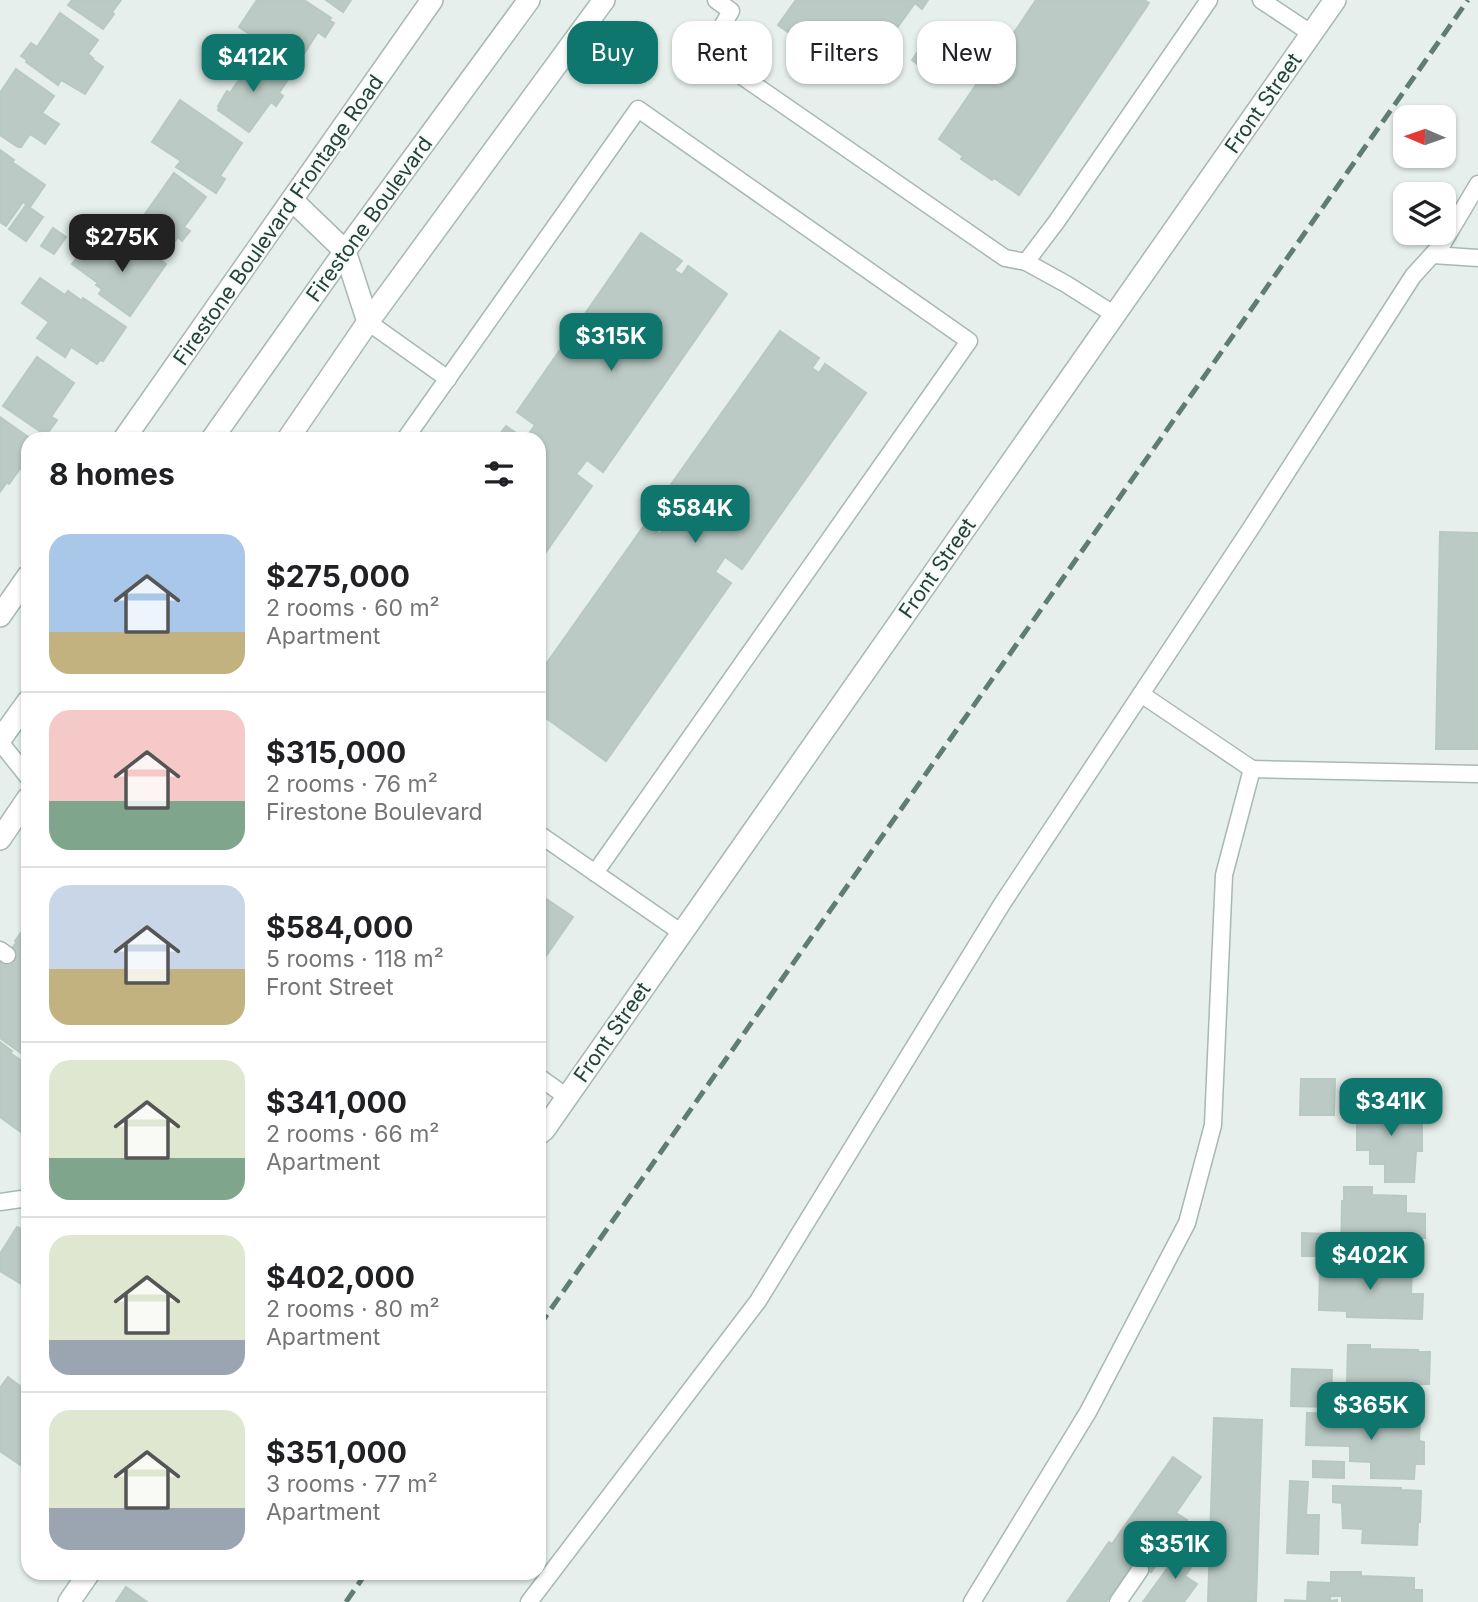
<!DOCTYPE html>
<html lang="en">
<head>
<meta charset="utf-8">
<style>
  :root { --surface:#fff; --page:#f6f6f6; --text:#202124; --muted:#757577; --line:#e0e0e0; --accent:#0f766e }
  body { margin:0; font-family:Inter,sans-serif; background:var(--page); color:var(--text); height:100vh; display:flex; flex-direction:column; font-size:26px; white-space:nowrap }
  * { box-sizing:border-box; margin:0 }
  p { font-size:23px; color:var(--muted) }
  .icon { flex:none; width:38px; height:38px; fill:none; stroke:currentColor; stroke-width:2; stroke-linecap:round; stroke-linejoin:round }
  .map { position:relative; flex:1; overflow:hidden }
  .sheet { position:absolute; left:21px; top:432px; width:525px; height:1148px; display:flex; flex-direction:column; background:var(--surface); border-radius:21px; box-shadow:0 2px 5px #0004 }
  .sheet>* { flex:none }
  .hud { position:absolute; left:567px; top:21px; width:665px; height:63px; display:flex; gap:14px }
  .needle { width:46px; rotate:272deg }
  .fabs { position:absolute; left:1393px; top:105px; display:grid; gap:14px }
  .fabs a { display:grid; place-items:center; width:63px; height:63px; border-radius:14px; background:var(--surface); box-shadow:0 2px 5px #0004; font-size:35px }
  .price { position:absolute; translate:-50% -60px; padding:0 16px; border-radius:14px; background:var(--accent); color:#fff; font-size:23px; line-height:46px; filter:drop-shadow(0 2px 4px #0008) }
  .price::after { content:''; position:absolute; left:50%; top:42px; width:21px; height:16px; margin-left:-10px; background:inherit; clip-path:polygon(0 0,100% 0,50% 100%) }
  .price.active { background:#222; color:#fff }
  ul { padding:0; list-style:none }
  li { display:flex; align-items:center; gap:21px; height:175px; padding:0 28px }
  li+li { border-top:2px solid var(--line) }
  li span { display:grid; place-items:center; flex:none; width:196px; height:140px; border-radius:21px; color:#555 }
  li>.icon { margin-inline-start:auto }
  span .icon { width:84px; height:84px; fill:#fffc; stroke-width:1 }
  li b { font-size:30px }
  h2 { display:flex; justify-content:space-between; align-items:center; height:84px; padding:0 28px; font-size:30px }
  .pill { padding:0 24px; border-radius:21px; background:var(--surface); box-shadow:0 2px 5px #0004; font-size:24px; line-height:63px }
  .pill.active { background:var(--accent); color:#fff }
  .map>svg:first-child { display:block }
</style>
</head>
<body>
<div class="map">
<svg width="1478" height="1602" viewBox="0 0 1478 1602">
  <rect width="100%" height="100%" fill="#e6efeb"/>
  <!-- building -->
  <g fill="#bbcac4" stroke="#b8c9c2" stroke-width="2">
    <polygon points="72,0 121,0 112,12 114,14 103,29 68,5"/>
    <polygon points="257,0 304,0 331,18 329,20 334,23 325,37 318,32 296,66 239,27"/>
    <polygon points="326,0 351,0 343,12"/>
    <polygon points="796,0 928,0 922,9 915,3 858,82 834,65 831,69 800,47 803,43 778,25"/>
    <polygon points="1036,0 1144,0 1149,3 1019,195 994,178 992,180 961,159 963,156 939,139 993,60 985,55 995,39 1005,46"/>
    <polygon points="60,13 98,40 88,54 93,58 92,59 103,67 85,94 61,80 58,85 26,62 27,60 21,56 31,43 37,47"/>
    <polygon points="930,34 962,57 943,83 912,60"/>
    <polygon points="256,55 289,78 279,93 283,96 276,106 271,102 249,132 218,110 219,107 218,106 227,91 230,93"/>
    <polygon points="16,69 54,96 42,113 59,124 45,144 30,134 21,147 18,147 0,135 0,93"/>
    <polygon points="180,100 242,143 220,176 225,179 216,193 176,167 181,161 152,142"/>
    <polygon points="0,150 14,160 12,162 45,185 30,207 23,202 6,226 0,222"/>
    <polygon points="174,173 206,197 184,227 190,231 182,241 178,237 168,251 135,228"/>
    <polygon points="26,205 43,217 26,241 9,229"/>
    <polygon points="53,228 66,237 54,254 41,246"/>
    <polygon points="641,233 682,261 674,270 682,275 688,266 727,294 603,472 587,460 576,474 592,486 539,562 539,439 496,439 506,426 525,439 535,425 517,412"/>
    <polygon points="127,237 166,264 130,316 99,294 102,289 96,285 98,283 72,264 86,245 110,262"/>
    <polygon points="40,278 65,295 68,291 82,301 83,298 126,327 103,361 100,360 97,364 71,347 65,357 37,338 49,322 22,303"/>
    <polygon points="780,331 819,358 812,368 819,373 825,364 866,393 742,569 725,557 715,572 731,583 606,761 539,713 539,674 646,523 660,534 671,519 655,507"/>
    <polygon points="37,357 74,383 51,417 57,420 47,434 42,430 41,432 3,406"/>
    <polygon points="0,417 31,439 28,439 28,455 26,455 28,456 28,462 24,468 19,465 21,467 9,484 7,482 0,492"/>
    <polygon points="1440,532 1478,533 1478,749 1436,749"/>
    <polygon points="539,894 573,917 539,966"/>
    <polygon points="28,923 28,950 15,941"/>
    <polygon points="16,943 28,952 28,1058 0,1038 0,964"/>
    <polygon points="0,1042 12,1051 10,1053 28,1065 28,1137 0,1117"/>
    <polygon points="1301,1079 1335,1079 1334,1115 1300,1115"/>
    <polygon points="1357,1103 1417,1104 1417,1121 1422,1121 1422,1151 1416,1151 1414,1182 1385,1182 1385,1164 1370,1164 1370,1150 1357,1150"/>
    <polygon points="1344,1187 1372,1187 1372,1195 1406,1196 1406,1213 1425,1214 1425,1238 1415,1238 1415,1258 1341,1257 1342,1201 1344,1201"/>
    <polygon points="17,1227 28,1233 28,1288 0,1271 0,1254"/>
    <polygon points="1302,1233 1328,1234 1327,1256 1302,1256"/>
    <polygon points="1348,1265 1412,1267 1411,1294 1423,1294 1422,1319 1347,1317 1347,1311 1319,1310 1320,1266 1348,1267"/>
    <polygon points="1348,1345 1370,1345 1370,1349 1418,1350 1418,1352 1430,1352 1429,1384 1417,1384 1417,1386 1358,1385 1358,1382 1347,1382"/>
    <polygon points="1292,1369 1332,1370 1331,1407 1291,1406"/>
    <polygon points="8,1377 28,1392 28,1470 0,1451 0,1388"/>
    <polygon points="1307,1413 1366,1415 1366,1422 1420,1423 1419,1441 1424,1442 1424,1464 1415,1464 1414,1479 1371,1478 1371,1462 1350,1461 1350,1446 1306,1445"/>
    <polygon points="1214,1418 1262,1420 1256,1602 1208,1602"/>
    <polygon points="1173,1457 1201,1477 1176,1513 1187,1520 1151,1572 1135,1561 1106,1602 1067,1602 1109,1542 1112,1544"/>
    <polygon points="1313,1461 1344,1462 1344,1478 1313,1477"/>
    <polygon points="1290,1481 1308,1482 1306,1515 1319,1515 1318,1554 1287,1553"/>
    <polygon points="1333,1486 1401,1488 1401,1490 1421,1491 1420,1522 1418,1522 1417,1545 1362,1543 1363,1529 1343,1528 1342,1503 1333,1502"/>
    <polygon points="1183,1547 1198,1558 1185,1576 1197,1584 1184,1602 1143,1602"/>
    <polygon points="1331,1572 1361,1572 1361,1576 1414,1578 1414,1590 1422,1590 1422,1602 1342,1602 1342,1596 1330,1596 1330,1601 1337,1600 1337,1602 1285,1602 1285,1600 1307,1601 1308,1582 1331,1583"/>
    <polygon points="126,1587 147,1602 116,1602"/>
  </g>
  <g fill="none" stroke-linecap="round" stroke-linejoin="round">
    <!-- service casing -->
    <g stroke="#a8b8b2" stroke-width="19">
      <g id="service">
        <polyline points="716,0 731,11 707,52 1005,258 1026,262 1066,284 1115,315"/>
        <polyline points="1261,0 1312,34"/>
        <polyline points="1433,255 1478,258"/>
        <polyline points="1026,262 1057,221 1209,0"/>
        <polyline points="368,322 448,379"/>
        <polyline points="405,439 638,109 969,341 595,873"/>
        <polyline points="1141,694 1252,769"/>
        <polyline points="0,742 28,777"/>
        <polyline points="539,834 682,933"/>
        <polyline points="0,950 7,955"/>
        <polyline points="539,1077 567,1097"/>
        <polyline points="0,1202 28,1198"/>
        <polyline points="529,1602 758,1301 1002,904 1251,528 1413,276 1443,243 1478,184"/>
        <polyline points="972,1602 1088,1412 1187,1223 1213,1125 1224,875 1252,769 1478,774"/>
        <polyline points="1118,1602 1140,1570"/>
      </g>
    </g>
    <!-- minor casing -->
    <g stroke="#a8b8b2" stroke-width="24">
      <g id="minor">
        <polyline points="292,200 345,251 368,322"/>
        <polyline points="124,439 432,0"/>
        <polyline points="0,616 28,576"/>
      </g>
    </g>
    <!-- tertiary casing -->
    <g stroke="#a8b8b2" stroke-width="24">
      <g id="tertiary">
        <polyline points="212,439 345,251 529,0"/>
        <polyline points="288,439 368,322 604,0"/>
        <polyline points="0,740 28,701"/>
        <polyline points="0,839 28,798"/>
        <polyline points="539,1134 544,1130 1335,0"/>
        <polyline points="69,1602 89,1573"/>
      </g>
    </g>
    <!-- service -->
    <use href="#service" stroke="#fff" stroke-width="16"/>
    <!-- minor -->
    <use href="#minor" stroke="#fff" stroke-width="21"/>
    <!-- tertiary -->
    <use href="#tertiary" stroke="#fff" stroke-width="21"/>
    <!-- rail -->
    <g stroke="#5f7d75" stroke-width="5" stroke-dasharray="14 7" stroke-linecap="butt">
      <polyline points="539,1326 1468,0"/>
      <polyline points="346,1602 366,1573"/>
    </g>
  </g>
  <g text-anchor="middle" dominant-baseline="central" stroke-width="5" stroke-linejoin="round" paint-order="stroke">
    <!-- street labels -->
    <g font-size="21" fill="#24423a" stroke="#f7fbf9">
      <text transform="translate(1263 103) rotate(-55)">Front Street</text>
      <text transform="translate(369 219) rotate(-54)">Firestone Boulevard</text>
      <text transform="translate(278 220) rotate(-55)">Firestone Boulevard Frontage Road</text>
      <text transform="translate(937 568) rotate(-55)">Front Street</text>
      <text transform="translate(612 1032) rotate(-55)">Front Street</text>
    </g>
  </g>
</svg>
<div class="fabs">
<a><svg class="needle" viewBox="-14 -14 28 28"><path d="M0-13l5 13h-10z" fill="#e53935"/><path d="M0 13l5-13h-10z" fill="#757577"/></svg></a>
<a><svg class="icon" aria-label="layers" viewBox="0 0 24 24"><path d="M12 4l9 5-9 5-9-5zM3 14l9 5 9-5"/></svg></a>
</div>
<b class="price" style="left:253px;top:94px">$412K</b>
<b class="price active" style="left:122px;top:274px">$275K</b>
<b class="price" style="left:611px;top:373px">$315K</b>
<b class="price" style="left:695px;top:545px">$584K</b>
<b class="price" style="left:1391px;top:1138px">$341K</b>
<b class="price" style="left:1370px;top:1292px">$402K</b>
<b class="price" style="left:1371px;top:1442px">$365K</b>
<b class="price" style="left:1175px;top:1581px">$351K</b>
<div class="hud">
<a class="pill active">Buy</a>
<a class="pill">Rent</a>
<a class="pill">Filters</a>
<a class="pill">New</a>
</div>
<section class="sheet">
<h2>8 homes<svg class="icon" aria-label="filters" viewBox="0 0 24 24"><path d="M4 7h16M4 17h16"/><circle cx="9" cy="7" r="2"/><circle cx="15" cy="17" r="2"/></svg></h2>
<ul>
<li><span style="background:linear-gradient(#a9c7e8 70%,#c2b280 0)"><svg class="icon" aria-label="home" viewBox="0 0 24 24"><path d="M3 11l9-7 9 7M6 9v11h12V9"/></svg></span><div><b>$275,000</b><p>2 rooms · 60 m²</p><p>Apartment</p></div></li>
<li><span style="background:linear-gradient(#f6c9c9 65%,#7fa58c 0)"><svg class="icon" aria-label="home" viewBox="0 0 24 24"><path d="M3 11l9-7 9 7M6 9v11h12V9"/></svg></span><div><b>$315,000</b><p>2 rooms · 76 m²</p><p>Firestone Boulevard</p></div></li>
<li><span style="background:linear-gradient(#c9d6e8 60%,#c2b280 0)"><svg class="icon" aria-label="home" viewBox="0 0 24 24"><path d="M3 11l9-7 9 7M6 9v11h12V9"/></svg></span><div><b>$584,000</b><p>5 rooms · 118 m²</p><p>Front Street</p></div></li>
<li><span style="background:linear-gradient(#dfe7d0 70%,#7fa58c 0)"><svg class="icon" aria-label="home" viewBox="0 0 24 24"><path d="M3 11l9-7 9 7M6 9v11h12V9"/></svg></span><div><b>$341,000</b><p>2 rooms · 66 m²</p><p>Apartment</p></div></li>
<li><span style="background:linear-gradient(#dfe7d0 75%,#9aa5b1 0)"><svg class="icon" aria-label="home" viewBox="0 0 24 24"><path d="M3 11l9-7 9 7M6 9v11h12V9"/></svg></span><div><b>$402,000</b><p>2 rooms · 80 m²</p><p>Apartment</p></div></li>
<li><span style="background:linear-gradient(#dfe7d0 70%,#9aa5b1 0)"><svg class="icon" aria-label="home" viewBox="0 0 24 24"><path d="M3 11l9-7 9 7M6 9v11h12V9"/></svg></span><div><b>$351,000</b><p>3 rooms · 77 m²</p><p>Apartment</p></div></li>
</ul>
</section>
</div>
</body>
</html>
